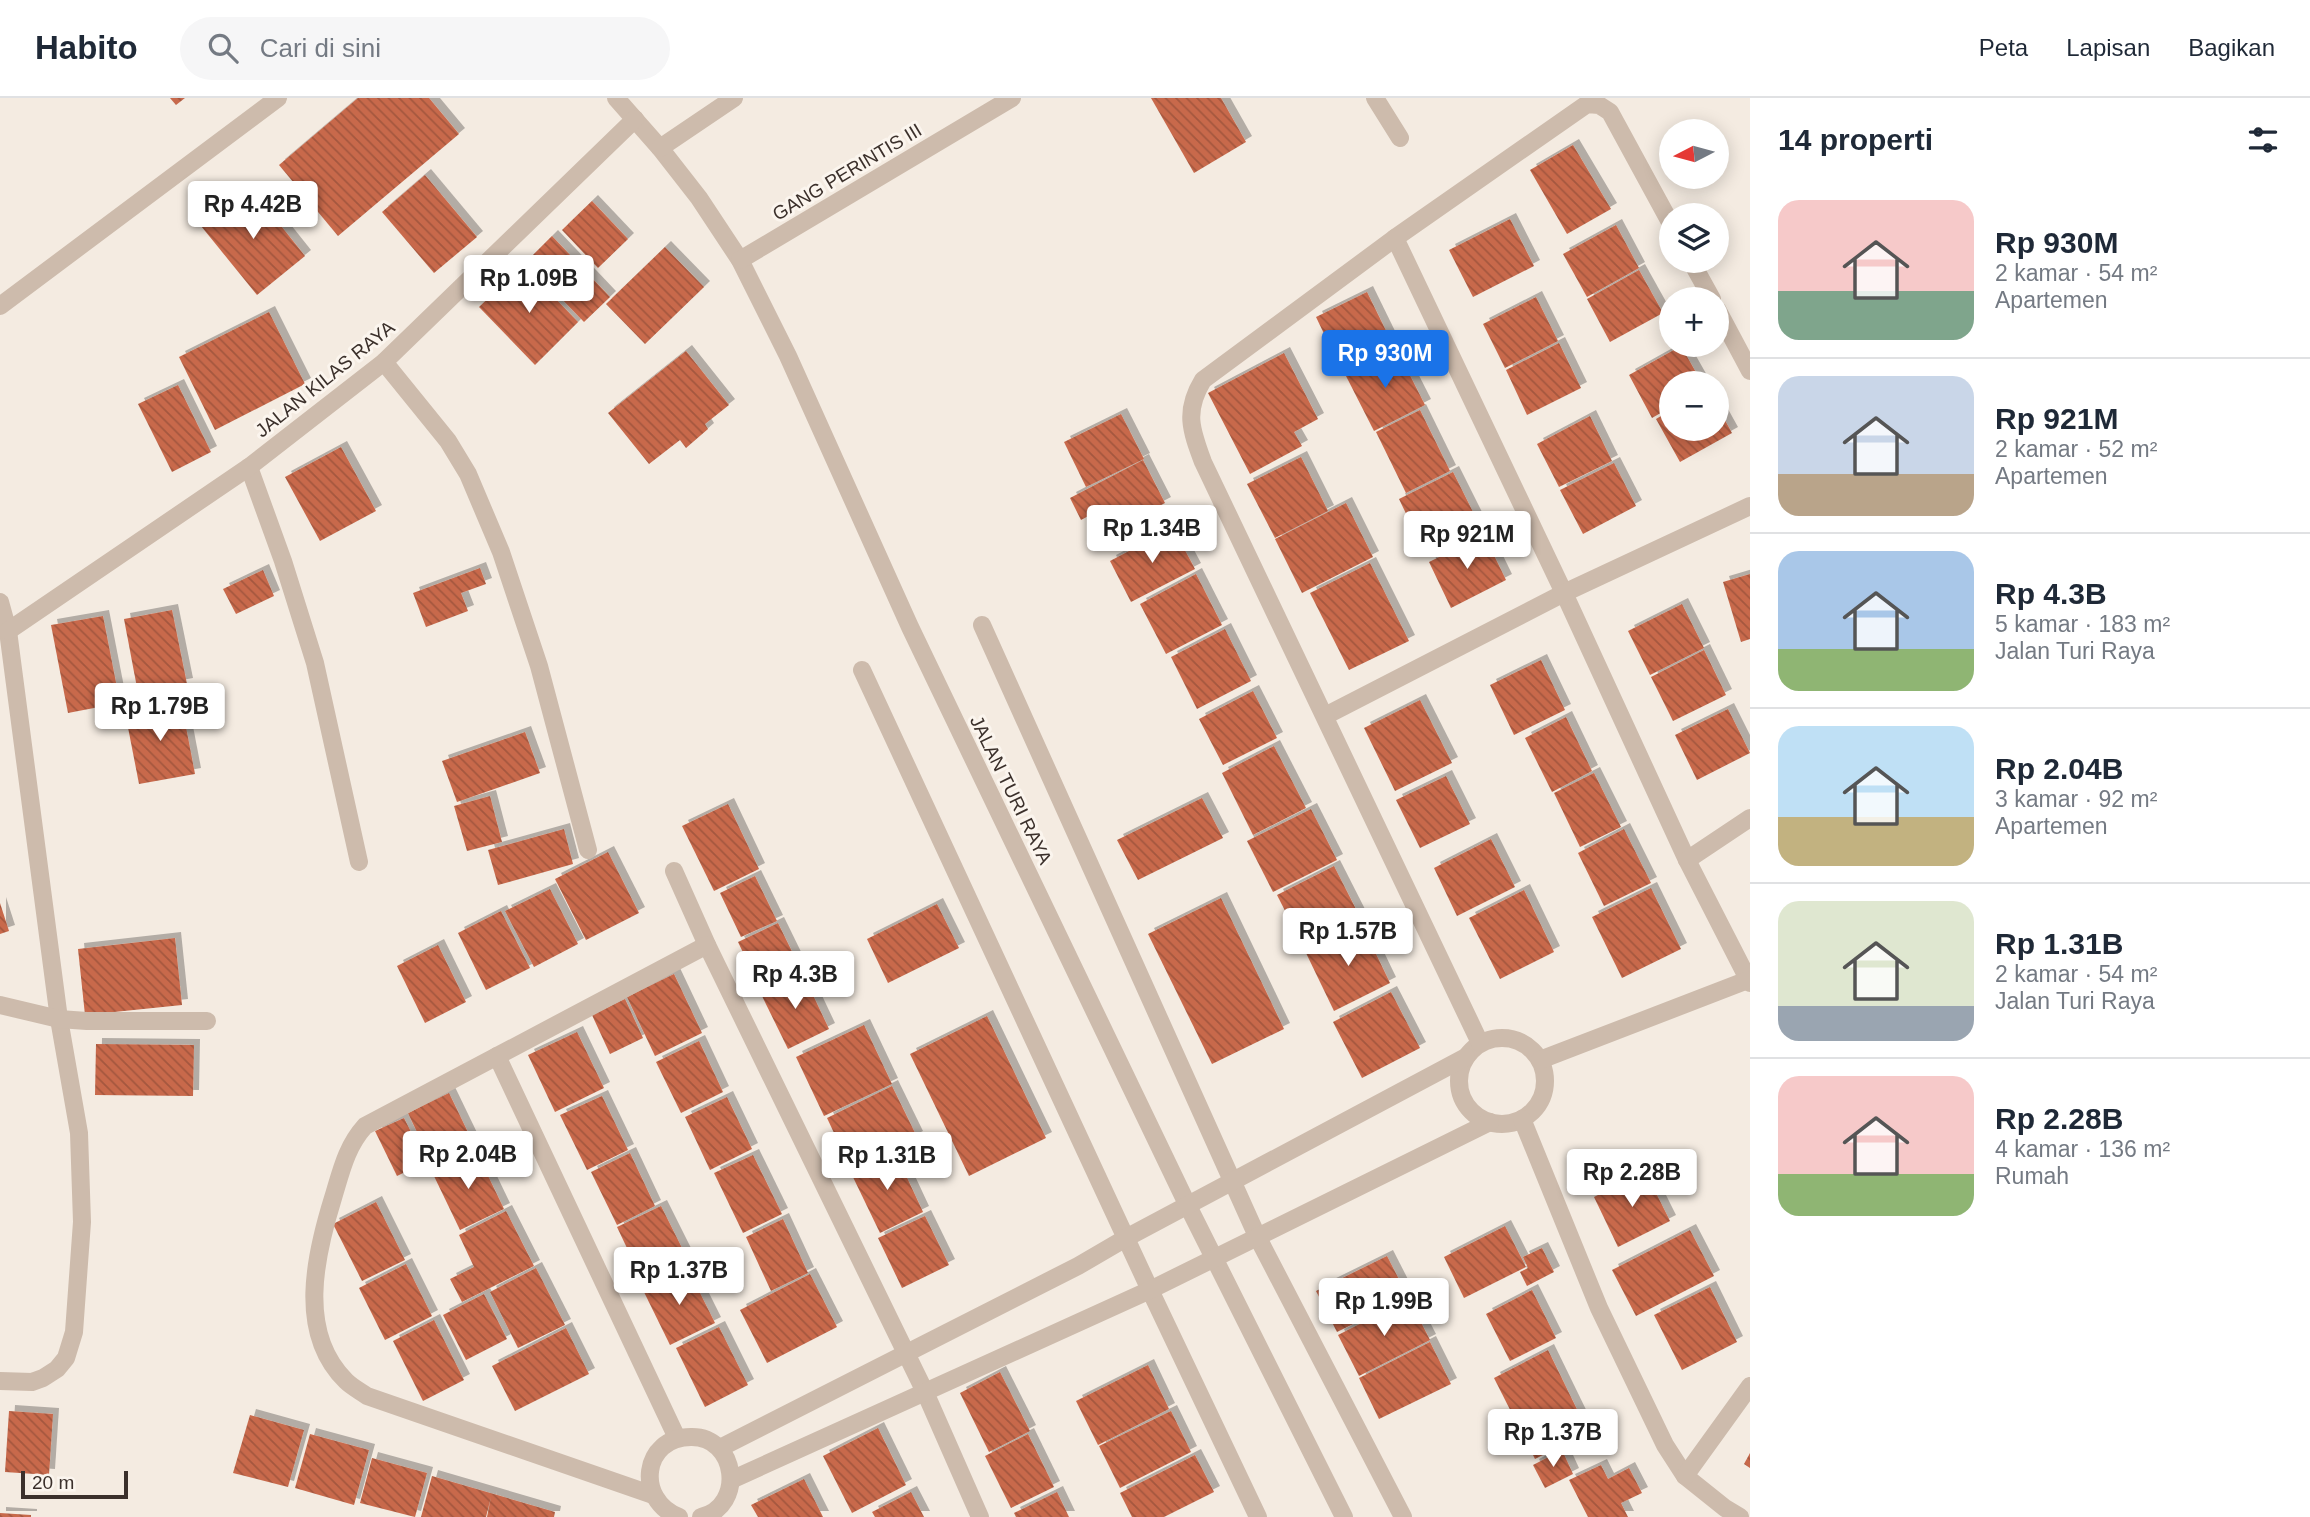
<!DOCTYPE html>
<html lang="id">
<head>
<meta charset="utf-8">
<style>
  :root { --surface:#fff; --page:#f6f6f7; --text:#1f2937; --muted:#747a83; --line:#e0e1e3; --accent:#1a73e8 }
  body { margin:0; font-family:Arial,sans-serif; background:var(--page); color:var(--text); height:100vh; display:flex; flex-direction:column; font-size:26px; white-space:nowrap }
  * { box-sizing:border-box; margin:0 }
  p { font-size:23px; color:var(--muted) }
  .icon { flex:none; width:38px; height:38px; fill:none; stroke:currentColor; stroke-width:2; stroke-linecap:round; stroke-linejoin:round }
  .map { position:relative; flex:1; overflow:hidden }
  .panel { display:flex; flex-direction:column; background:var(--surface); width:560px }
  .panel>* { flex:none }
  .needle { width:46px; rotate:264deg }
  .fabs { position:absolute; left:1659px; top:21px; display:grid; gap:14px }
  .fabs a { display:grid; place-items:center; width:70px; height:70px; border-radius:50%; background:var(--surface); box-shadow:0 4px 18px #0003; font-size:35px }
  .scale { position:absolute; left:21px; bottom:18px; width:107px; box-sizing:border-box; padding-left:7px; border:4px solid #3b302b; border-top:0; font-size:19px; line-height:24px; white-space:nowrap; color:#3b302b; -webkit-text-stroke:5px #fbf5ee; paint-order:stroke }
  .price { position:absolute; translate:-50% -60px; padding:0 16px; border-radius:7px; background:#fff; color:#222; font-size:23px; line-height:46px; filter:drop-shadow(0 2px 4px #0008) }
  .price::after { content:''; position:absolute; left:50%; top:42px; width:21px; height:16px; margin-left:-10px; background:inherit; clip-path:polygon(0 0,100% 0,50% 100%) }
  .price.active { background:var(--accent); color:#fff }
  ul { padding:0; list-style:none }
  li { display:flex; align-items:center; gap:21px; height:175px; padding:0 28px }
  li+li { border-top:2px solid var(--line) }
  li span { display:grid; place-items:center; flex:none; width:196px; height:140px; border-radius:21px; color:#555 }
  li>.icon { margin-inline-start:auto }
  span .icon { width:84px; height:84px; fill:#fffc; stroke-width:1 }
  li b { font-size:30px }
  h2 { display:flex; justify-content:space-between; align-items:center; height:84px; padding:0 28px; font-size:30px }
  header { display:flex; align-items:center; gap:42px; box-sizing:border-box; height:98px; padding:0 35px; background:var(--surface); border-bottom:2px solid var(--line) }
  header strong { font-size:33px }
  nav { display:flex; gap:38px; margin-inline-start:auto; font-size:24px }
  .search { width:490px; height:63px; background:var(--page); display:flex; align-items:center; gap:18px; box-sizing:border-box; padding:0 24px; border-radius:38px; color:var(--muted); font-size:26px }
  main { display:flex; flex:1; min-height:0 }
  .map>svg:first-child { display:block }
</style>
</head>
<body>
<header>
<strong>Habito</strong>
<div class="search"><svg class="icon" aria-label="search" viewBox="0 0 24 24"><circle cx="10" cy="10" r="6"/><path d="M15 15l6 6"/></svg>Cari di sini</div>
<nav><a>Peta</a><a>Lapisan</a><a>Bagikan</a></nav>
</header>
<main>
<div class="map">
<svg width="1750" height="1419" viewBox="0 0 1750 1419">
  <defs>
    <pattern id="building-back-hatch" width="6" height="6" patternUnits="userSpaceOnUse" patternTransform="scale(1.75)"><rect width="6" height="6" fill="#c8694b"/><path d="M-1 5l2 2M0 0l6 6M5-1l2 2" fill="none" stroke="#a4573f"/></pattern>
    <filter id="shadow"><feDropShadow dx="6" dy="-6" stdDeviation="0" flood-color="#0004"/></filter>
  </defs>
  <rect width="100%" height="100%" fill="#f4ebe1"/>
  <!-- building -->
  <g fill="url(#building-back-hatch)" filter="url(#shadow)">
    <polygon points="170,0 185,0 176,7"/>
    <polygon points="358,0 429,0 459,36 338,138 279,67"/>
    <polygon points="1151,0 1221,0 1246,44 1194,75"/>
    <polygon points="1573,47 1611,111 1567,136 1530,72"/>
    <polygon points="425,77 477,139 434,175 382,114"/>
    <polygon points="250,89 305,158 257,197 201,128"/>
    <polygon points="592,103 628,141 598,170 562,132"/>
    <polygon points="1510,121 1534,168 1473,199 1449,152"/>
    <polygon points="1616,127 1639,170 1587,199 1563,156"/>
    <polygon points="552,138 610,199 584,224 526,164"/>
    <polygon points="665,149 704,189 645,246 606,206"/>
    <polygon points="523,167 578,224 535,267 479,209"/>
    <polygon points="1639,172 1663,215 1610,244 1587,201"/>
    <polygon points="1367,194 1390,241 1339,267 1316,219"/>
    <polygon points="1536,199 1558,243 1505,270 1483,226"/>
    <polygon points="269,214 305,286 215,332 179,259"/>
    <polygon points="1559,245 1581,290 1527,317 1506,272"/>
    <polygon points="1681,248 1702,285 1671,285 1671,309 1652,320 1629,277"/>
    <polygon points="1397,252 1425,307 1374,333 1346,278"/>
    <polygon points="686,253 729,307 705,326 708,331 686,350 680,342 649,366 608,315"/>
    <polygon points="1284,255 1318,321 1294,334 1302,348 1250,376 1208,295"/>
    <polygon points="178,287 211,354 172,374 138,306"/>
    <polygon points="1717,308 1732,335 1680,364 1656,321 1671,312 1671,331 1717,331"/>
    <polygon points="1420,312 1450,373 1406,395 1376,334"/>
    <polygon points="1121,316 1144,361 1086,389 1064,344"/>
    <polygon points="1590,318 1612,363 1559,389 1537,346"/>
    <polygon points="341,349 376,413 320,443 285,379"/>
    <polygon points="1301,359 1328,413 1275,440 1247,386"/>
    <polygon points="1143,362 1165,405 1105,436 1094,415 1081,422 1070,400"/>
    <polygon points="1614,365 1636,408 1583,436 1560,392"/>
    <polygon points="1453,374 1479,426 1424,453 1399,401"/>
    <polygon points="1346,405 1373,459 1302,495 1275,441"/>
    <polygon points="1173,430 1195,471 1131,504 1110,463"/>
    <polygon points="1484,437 1506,482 1451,510 1429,464"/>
    <polygon points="1370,465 1409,543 1349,572 1310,495"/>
    <polygon points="480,470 486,486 461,495 468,513 426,529 413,495"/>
    <polygon points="263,472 274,498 236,516 223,491"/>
    <polygon points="1196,476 1222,527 1166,556 1140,506"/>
    <polygon points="1750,476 1750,541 1741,544 1723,484"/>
    <polygon points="1682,506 1704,550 1650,577 1628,533"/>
    <polygon points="172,512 187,586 138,595 124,521"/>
    <polygon points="103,518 120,605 68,615 51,527"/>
    <polygon points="1225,531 1251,583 1197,611 1171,559"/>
    <polygon points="1704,552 1726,597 1673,623 1651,579"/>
    <polygon points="1541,562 1565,612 1514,637 1490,587"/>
    <polygon points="1253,593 1277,640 1223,667 1199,621"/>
    <polygon points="1420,602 1452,665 1395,693 1364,630"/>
    <polygon points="181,603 195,676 139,686 125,614"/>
    <polygon points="1728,611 1750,655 1697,682 1675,637"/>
    <polygon points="1566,619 1592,673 1552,694 1525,640"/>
    <polygon points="525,634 540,675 457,704 442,663"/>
    <polygon points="1274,648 1306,710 1253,737 1222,675"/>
    <polygon points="1594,675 1621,729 1580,749 1554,695"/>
    <polygon points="1446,678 1470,726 1420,750 1396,702"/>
    <polygon points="490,698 502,744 467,753 454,708"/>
    <polygon points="1202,700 1223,740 1138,782 1117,742"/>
    <polygon points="728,706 759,771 714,793 682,728"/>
    <polygon points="1311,711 1337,762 1273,794 1247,743"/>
    <polygon points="564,731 573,766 498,787 488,752"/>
    <polygon points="1624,731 1651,785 1604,808 1578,755"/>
    <polygon points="1491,741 1515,789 1457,818 1434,770"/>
    <polygon points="608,754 639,815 586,842 555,781"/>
    <polygon points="1334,768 1362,823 1305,852 1277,797"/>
    <polygon points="755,778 777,823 741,839 720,795"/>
    <polygon points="1651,790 1681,851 1622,880 1592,819"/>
    <polygon points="550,791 578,846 534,869 505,813"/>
    <polygon points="1524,792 1554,854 1500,881 1469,820"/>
    <polygon points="1221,800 1284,931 1212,966 1148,836"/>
    <polygon points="0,805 9,833 0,836"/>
    <polygon points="937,806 959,850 888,885 867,841"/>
    <polygon points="501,813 530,870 486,892 458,835"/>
    <polygon points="778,825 802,874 762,894 738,844"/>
    <polygon points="1362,827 1390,885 1334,913 1306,855"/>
    <polygon points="175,840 182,907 85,917 78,851"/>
    <polygon points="438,847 466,904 425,925 397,868"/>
    <polygon points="674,876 702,935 655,958 627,899"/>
    <polygon points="803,876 829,931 788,951 761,896"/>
    <polygon points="1391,894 1420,950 1362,980 1333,924"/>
    <polygon points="625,901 643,940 610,956 592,917"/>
    <polygon points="987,918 1046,1040 969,1078 910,956"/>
    <polygon points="864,927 892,986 824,1018 796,959"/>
    <polygon points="577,934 604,990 555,1014 528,957"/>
    <polygon points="699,943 723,994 681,1015 656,964"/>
    <polygon points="96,946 194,947 193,998 95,997"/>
    <polygon points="892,988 917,1039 851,1071 827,1020"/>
    <polygon points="449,995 477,1053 435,1072 408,1015"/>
    <polygon points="602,998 628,1052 587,1072 560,1017"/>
    <polygon points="727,999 752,1051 710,1072 685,1019"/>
    <polygon points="404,1020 426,1064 397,1078 375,1033"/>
    <polygon points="895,1054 923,1114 880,1135 851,1075"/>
    <polygon points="477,1055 504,1111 460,1132 433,1076"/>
    <polygon points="630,1055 655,1108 617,1127 591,1074"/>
    <polygon points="753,1057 782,1116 743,1135 714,1075"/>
    <polygon points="1645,1073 1670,1123 1618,1149 1594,1099"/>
    <polygon points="376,1104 405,1162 362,1183 333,1126"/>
    <polygon points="661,1108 690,1166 645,1188 617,1129"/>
    <polygon points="506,1113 534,1168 462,1204 450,1181 474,1169 459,1137"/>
    <polygon points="925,1118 949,1167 902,1190 878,1140"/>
    <polygon points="783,1121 808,1175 771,1193 746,1139"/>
    <polygon points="1505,1128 1526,1169 1464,1200 1444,1159"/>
    <polygon points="1690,1132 1714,1178 1636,1218 1612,1172"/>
    <polygon points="1542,1150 1554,1174 1527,1188 1520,1174 1528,1170 1523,1159"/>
    <polygon points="1387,1158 1408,1199 1337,1234 1316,1193"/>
    <polygon points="406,1166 432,1218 385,1242 359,1190"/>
    <polygon points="536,1170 565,1227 518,1250 490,1194"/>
    <polygon points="688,1171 715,1225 670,1247 643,1192"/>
    <polygon points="810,1176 837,1229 767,1265 740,1212"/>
    <polygon points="1710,1189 1737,1244 1682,1272 1654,1217"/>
    <polygon points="1532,1192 1556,1240 1510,1263 1486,1216"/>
    <polygon points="484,1196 507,1241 466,1262 443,1217"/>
    <polygon points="1409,1201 1430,1242 1359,1278 1338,1237"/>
    <polygon points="434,1222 464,1282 423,1303 393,1243"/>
    <polygon points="719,1229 748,1287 705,1309 676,1250"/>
    <polygon points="566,1230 589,1276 515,1313 492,1268"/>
    <polygon points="1430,1244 1451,1286 1379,1321 1359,1280"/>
    <polygon points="1548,1252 1588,1334 1535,1361 1494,1280"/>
    <polygon points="1148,1267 1169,1311 1098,1347 1076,1303"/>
    <polygon points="1000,1274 1030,1333 989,1354 960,1295"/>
    <polygon points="9,1313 53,1316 49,1377 5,1374"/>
    <polygon points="1171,1313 1191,1354 1120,1390 1099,1348"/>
    <polygon points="250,1317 304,1332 288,1389 233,1375"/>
    <polygon points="878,1330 906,1387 852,1415 823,1358"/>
    <polygon points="310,1336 369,1352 354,1407 295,1390"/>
    <polygon points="1028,1336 1054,1389 1011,1410 985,1358"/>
    <polygon points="1562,1352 1573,1376 1545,1390 1533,1367"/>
    <polygon points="1750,1355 1750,1370 1744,1366"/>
    <polygon points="1195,1357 1214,1394 1164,1419 1132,1419 1120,1395"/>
    <polygon points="372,1360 427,1375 415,1419 360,1405"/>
    <polygon points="1601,1367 1608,1381 1629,1370 1642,1395 1621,1405 1628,1419 1588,1419 1569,1382"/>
    <polygon points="432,1378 555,1414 554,1419 487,1419 491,1399 486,1419 421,1419"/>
    <polygon points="804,1381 823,1419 758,1419 751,1407"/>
    <polygon points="911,1394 924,1419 875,1419 872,1414"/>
    <polygon points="1057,1394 1069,1419 1016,1419 1014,1415"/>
    <polygon points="0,1415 31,1417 31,1419 0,1419"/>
  </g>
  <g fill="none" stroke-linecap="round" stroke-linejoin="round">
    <!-- minor -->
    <g stroke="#cdbbac" stroke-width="18">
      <polyline points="616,0 660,50 699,100 740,162 788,258 910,529 1188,1108 1344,1419"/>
      <polyline points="1375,0 1400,40"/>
      <polyline points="660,50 734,0"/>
      <polyline points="1395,140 1564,495 1687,762 1750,885"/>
      <polyline points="740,162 1012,0"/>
      <polyline points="1691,163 1712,201"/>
      <polyline points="0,208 278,0"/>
      <polyline points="1717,211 1750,273"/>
      <polyline points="384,264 448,343 468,376 501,454 539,568 588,752"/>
      <polyline points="249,369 283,463 315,565 359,764"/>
      <polyline points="0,504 8,533 59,921 79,1035 82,1124 74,1234 66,1260 57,1271 43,1280 32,1284 0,1283"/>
      <polyline points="982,527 1257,1138 1403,1419"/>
      <polyline points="8,533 249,369 384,264 635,21"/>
      <polyline points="862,572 1150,1192 1258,1419"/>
      <polyline points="1325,618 1564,495 1750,408"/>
      <polyline points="1687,762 1750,720"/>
      <polyline points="674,773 707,847 925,1294 980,1419"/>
      <polyline points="0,907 59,921 87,923 207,923"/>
      <circle cx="1502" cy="983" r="43"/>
      <path d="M1480,945L1203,364C1191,332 1184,313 1203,282L1395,140L1587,6L1599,7L1610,14L1671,126"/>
      <polyline points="497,958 677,1340"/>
      <polyline points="1540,962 1748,882"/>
      <polyline points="1522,1021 1599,1210 1665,1347 1685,1378 1725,1410 1740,1419"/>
      <polyline points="720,1350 1078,1168 1126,1140 1466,959"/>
      <polyline points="1685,1378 1750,1288"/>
      <polyline points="731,1382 1150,1192 1490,1024"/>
      <path d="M653,1397L367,1298C360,1293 352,1289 346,1283C297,1235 315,1158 333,1100C341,1074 346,1049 365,1028L707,847"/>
      <path d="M679,1419C635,1402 642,1339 691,1339C737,1338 746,1408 701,1419"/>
    </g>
  </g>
  <g text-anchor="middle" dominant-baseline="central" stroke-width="6" stroke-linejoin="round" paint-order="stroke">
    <!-- street labels -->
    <g font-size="19" fill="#3b302b" stroke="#fbf5ee">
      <text transform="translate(847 74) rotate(-31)">GANG PERINTIS III</text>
      <text transform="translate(325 281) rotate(-39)">JALAN KILAS RAYA</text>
      <text transform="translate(1011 692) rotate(64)">JALAN TURI RAYA</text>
    </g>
  </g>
</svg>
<div class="fabs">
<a><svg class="needle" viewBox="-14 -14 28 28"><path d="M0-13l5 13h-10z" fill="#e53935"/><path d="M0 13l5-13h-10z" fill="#747a83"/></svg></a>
<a><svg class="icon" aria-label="layers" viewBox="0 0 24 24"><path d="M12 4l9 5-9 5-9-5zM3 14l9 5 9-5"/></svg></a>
<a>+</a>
<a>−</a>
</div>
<div class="scale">20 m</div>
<b class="price" style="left:253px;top:143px">Rp 4.42B</b>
<b class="price" style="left:529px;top:217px">Rp 1.09B</b>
<b class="price active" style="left:1385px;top:292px">Rp 930M</b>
<b class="price" style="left:1152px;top:467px">Rp 1.34B</b>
<b class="price" style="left:1467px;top:473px">Rp 921M</b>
<b class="price" style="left:160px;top:645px">Rp 1.79B</b>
<b class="price" style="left:1348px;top:870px">Rp 1.57B</b>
<b class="price" style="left:795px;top:913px">Rp 4.3B</b>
<b class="price" style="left:468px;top:1093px">Rp 2.04B</b>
<b class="price" style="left:887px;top:1094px">Rp 1.31B</b>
<b class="price" style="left:1632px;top:1111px">Rp 2.28B</b>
<b class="price" style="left:679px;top:1209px">Rp 1.37B</b>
<b class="price" style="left:1384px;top:1240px">Rp 1.99B</b>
<b class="price" style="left:1553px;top:1371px">Rp 1.37B</b>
</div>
<section class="panel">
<h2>14 properti<svg class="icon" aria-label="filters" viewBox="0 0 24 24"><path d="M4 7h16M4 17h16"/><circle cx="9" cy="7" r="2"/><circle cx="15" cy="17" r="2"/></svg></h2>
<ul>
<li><span style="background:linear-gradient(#f6c9c9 65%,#7fa58c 0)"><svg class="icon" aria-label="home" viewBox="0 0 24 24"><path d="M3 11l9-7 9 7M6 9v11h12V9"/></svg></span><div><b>Rp 930M</b><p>2 kamar · 54 m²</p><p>Apartemen</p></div></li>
<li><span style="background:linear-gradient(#c9d6e8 70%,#b9a48a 0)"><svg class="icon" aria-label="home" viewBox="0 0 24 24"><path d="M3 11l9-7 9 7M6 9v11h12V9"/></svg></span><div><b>Rp 921M</b><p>2 kamar · 52 m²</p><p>Apartemen</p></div></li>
<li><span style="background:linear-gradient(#a9c7e8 70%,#8fb573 0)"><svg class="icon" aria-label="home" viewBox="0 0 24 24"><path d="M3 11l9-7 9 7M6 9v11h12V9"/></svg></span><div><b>Rp 4.3B</b><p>5 kamar · 183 m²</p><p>Jalan Turi Raya</p></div></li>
<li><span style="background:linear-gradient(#bfe0f5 65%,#c2b280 0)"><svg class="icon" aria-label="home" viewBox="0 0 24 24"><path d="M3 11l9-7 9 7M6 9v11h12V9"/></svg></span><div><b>Rp 2.04B</b><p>3 kamar · 92 m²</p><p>Apartemen</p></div></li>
<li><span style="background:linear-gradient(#dfe7d0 75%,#9aa5b1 0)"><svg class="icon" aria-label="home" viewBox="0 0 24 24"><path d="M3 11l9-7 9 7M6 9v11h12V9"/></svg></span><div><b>Rp 1.31B</b><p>2 kamar · 54 m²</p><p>Jalan Turi Raya</p></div></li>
<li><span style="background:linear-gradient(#f6c9c9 70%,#8fb573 0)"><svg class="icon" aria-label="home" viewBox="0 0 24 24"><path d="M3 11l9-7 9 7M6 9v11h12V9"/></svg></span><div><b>Rp 2.28B</b><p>4 kamar · 136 m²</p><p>Rumah</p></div></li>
</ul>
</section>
</main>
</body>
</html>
